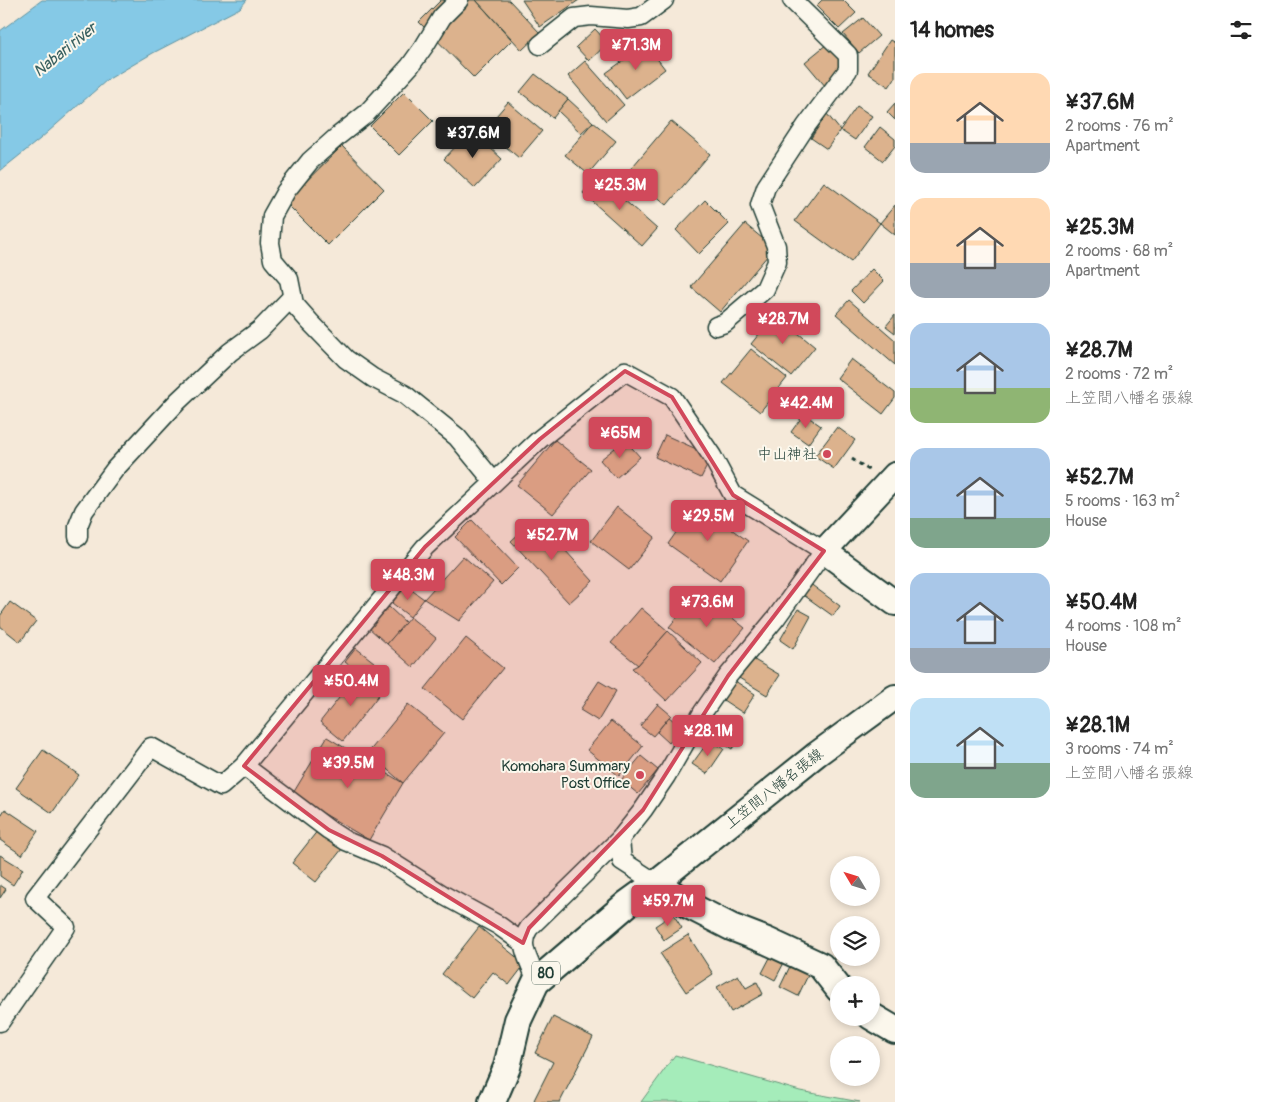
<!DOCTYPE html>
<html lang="en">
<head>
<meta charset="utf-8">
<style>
  :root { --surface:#fff; --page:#f2f2f2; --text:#222; --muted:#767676; --accent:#d1495b }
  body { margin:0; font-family:Pangolin,"Klee One",sans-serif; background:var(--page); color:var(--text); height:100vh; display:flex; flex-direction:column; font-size:19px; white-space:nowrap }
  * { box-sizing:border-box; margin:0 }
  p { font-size:16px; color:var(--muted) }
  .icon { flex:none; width:28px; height:28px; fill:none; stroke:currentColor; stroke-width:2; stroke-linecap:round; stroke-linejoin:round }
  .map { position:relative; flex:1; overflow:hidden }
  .details { display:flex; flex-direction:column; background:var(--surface); width:375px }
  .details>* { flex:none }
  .needle { width:32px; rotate:308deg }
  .tools { position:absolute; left:830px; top:856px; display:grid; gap:10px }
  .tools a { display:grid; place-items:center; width:50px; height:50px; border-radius:50%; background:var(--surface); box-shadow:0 2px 8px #0003; font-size:25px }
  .price { position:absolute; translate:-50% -42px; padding:0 11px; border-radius:5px; background:var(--accent); color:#fff; font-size:16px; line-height:32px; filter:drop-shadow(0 1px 2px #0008) }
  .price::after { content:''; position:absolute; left:50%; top:30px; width:15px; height:11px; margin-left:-8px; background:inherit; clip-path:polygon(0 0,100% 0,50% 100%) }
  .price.on { background:#222; color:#fff }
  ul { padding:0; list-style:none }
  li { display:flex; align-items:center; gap:15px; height:125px; padding:0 15px }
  li span { display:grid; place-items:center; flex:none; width:140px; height:100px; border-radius:15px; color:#555 }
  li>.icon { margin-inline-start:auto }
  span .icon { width:60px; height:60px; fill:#fffc; stroke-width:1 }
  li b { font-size:21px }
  h2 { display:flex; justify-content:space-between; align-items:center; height:60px; padding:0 15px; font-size:21px }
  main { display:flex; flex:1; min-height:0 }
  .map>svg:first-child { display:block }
</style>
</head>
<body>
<main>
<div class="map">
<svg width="895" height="1102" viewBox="0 0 895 1102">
  <rect width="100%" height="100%" fill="#f5e9d9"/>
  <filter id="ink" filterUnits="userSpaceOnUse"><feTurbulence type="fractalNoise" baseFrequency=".02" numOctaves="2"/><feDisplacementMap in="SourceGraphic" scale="10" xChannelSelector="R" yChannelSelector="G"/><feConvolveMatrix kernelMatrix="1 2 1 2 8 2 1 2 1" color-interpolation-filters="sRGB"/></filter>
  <g filter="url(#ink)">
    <!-- green -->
    <polygon fill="#a5ecba" stroke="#629477" points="675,1055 800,1091 860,1102 641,1102"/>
    <!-- water -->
    <polygon fill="#85c9e6" stroke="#5c919f" points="42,0 247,0 240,8 153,53 107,80 40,139 0,171 0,31"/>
    <!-- building -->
    <g fill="#dcb28d" stroke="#1f3d34">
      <polygon points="441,0 476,0 512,40 474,78 419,22"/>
      <polygon points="476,0 509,0 540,33 522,50"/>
      <polygon points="522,0 579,0 540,27"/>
      <polygon points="822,0 843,0 856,13 839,29 816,6"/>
      <polygon points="863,18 879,36 859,53 843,34"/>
      <polygon points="595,29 608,43 589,61 576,47"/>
      <polygon points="890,40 895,43 895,78 889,87 868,73"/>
      <polygon points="646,44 665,69 626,99 606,73"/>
      <polygon points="827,44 848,70 826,87 805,62"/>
      <polygon points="585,61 624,105 606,121 568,76"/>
      <polygon points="535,74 568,99 553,118 520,92"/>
      <polygon points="404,92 433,121 399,155 370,126"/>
      <polygon points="568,99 593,122 581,133 558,111"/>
      <polygon points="508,102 542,131 519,158 485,129"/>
      <polygon points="895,103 895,120 887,112"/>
      <polygon points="857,106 872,116 855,140 840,130"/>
      <polygon points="827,114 840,130 827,149 811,138"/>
      <polygon points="671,121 710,154 667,205 628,172"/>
      <polygon points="593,122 616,141 588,174 565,155"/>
      <polygon points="880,127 895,139 895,146 883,161 865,147"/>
      <polygon points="471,130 502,159 475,188 444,159"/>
      <polygon points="342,146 384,189 328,245 285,202"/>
      <polygon points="597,176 657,229 642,246 583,193"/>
      <polygon points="824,182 880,223 851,262 795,221"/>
      <polygon points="705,200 729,224 699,254 676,230"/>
      <polygon points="895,205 895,235 880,223"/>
      <polygon points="745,224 774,248 720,312 691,287"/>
      <polygon points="872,269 884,281 863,303 851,291"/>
      <polygon points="849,300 895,340 895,365 836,314"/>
      <polygon points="775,314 815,347 791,376 751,344"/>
      <polygon points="895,315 895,333 886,326"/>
      <polygon points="751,349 787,378 760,412 723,383"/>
      <polygon points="851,359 895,393 895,398 883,414 837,378"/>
      <polygon points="804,414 821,426 808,444 791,432"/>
      <polygon points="837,427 855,440 834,469 815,456"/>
      <polygon points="665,435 712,456 701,478 655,457"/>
      <polygon points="555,440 591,469 553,514 517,485"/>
      <polygon points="625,440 640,457 616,478 600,460"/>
      <polygon points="696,504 748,541 720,581 668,544"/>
      <polygon points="617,507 655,537 629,570 591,541"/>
      <polygon points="536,518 593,581 569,603 511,541"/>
      <polygon points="472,520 518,568 501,585 455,537"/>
      <polygon points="463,556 493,582 459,621 424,599"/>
      <polygon points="805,580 840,606 833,616 798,591"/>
      <polygon points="406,586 424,599 410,617 392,603"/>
      <polygon points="699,591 745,628 715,664 669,627"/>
      <polygon points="10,602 36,621 20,642 0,626 0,616"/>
      <polygon points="389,607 406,623 387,644 369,628"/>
      <polygon points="641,608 668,631 638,665 611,643"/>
      <polygon points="798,609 811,616 793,649 780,640"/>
      <polygon points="410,617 436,638 413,667 387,644"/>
      <polygon points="668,631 702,663 667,701 632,668 638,665"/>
      <polygon points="466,638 503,668 462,719 425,689"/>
      <polygon points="356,648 379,666 368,680 345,662"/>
      <polygon points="751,658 780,675 767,695 739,678"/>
      <polygon points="358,674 368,680 381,692 343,741 320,722"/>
      <polygon points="732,679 755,694 743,713 720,698"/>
      <polygon points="599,681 616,691 598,721 580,710"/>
      <polygon points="408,704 444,733 403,783 368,753"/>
      <polygon points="658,704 671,715 653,736 640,726"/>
      <polygon points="669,717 682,727 669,743 657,732"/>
      <polygon points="710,717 740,735 732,749 702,730"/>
      <polygon points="611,721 643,746 619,776 587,750"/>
      <polygon points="327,737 403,783 369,840 292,795"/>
      <polygon points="710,739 724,749 707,774 692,764"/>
      <polygon points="43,750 79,775 52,813 16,788"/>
      <polygon points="641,756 658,770 638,794 621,780"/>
      <polygon points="5,809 38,831 22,855 0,840 0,817"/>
      <polygon points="318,830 342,849 316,882 292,863"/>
      <polygon points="0,855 23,869 13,885 0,876"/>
      <polygon points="0,885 6,889 0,898"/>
      <polygon points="673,914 682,928 664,940 655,926"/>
      <polygon points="479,927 525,964 509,985 493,972 472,998 442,974"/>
      <polygon points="688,935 713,974 686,992 660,953"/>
      <polygon points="774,950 787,957 775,980 762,973"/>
      <polygon points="793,960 811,969 798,996 780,987"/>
      <polygon points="738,975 746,988 757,982 763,994 731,1012 717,987"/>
      <polygon points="553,1017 593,1037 560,1102 537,1102 534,1100 553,1062 535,1053"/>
    </g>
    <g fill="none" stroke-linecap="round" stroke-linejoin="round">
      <!-- minor casing -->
      <g stroke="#1f3d34" stroke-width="21">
        <g id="minor">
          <polyline points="459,0 442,17 425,45 410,66 366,114 338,136 310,161 286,191 272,216 270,243 273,260 289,279 294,304 310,322 346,359 373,378 404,394 457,437 494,482"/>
          <polyline points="540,45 574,18 591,16 628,19 641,17 664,0"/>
          <polyline points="716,326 725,323 765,289 777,262 776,246 760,205 766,187 806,126 848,70 848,55 792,0"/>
          <polyline points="78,537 78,526 84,511 115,469 178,401 230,352 260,330 292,297"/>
          <polyline points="244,766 329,830 346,841 382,856 445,896 498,925 523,943"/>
          <polyline points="620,839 622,861 656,883"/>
          <path d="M0,1022L66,927L35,898L151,747L221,786L244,766L425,547L540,439L625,371L672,397L712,456L733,495L824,551L776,618L728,676L703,712L666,776L643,810L620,839L529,928C516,947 532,961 536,982"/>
        </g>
      </g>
      <!-- secondary casing -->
      <g stroke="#1f3d34" stroke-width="28">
        <g id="secondary">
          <polyline points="895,475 824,551 895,603"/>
          <polyline points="656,883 817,754 895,697"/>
        </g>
      </g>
      <!-- primary casing -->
      <g stroke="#1f3d34" stroke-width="30">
        <g id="primary">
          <polyline points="871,1016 895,1030"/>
          <polyline points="492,1102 507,1067 518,1020 536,982 627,904 656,883 690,906 731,927 767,941 821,966 839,989"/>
        </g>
      </g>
      <!-- path -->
      <polyline stroke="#1f3d34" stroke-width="3" stroke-dasharray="4 4" stroke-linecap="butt" points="852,459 869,470"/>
      <!-- minor -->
      <use href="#minor" stroke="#fbf7ec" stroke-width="18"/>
      <!-- secondary -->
      <use href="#secondary" stroke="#fbf7ec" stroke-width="24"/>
      <!-- primary -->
      <use href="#primary" stroke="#fbf7ec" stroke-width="26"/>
    </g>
  </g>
  <!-- marked area -->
  <path fill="#d1495b" fill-opacity="0.2" stroke="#d1495b" stroke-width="4" stroke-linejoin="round" d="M625,371L672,397L733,495L824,551L728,676L643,810L529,928L523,943L382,856L329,830L244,766L425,547L540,439Z"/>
  <!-- markers -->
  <g fill="#d1495b" stroke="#fbf7ec" stroke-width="2">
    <circle cx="827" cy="454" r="5"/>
    <circle cx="640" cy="775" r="5"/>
  </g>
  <g text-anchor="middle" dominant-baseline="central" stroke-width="4" stroke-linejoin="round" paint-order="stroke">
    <!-- shield labels -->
    <rect fill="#fbf7ec" stroke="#61756b" stroke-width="1" x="532" y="961.5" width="28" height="23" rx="4"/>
    <g font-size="14" font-weight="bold" fill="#1f3d34">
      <text x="546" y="973">80</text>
    </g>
    <!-- poi labels -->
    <g font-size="15" fill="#1f3d34" stroke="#fbf7ec" text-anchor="end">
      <text x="817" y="454">中山神社</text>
      <text x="630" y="766">Komohara Summary<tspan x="630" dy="17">Post Office</tspan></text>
    </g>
    <!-- street labels -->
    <g font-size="15" fill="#1f3d34" stroke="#fbf7ec">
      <text transform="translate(774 789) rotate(-38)">上笠間八幡名張線</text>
    </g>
    <!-- water labels -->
    <g font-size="16" font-style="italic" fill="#386060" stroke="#fbf7ec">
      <text transform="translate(65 50) rotate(-39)">Nabari river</text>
    </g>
  </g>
</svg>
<div class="tools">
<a><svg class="needle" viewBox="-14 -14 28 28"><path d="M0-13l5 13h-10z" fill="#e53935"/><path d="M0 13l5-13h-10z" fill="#767676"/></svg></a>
<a><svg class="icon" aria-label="layers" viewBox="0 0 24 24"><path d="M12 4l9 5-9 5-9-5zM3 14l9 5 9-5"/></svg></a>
<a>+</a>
<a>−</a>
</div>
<b class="price" style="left:636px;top:71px">¥71.3M</b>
<b class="price on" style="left:473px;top:159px">¥37.6M</b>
<b class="price" style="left:620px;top:211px">¥25.3M</b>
<b class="price" style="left:783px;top:345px">¥28.7M</b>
<b class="price" style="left:806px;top:429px">¥42.4M</b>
<b class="price" style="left:620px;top:459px">¥65M</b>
<b class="price" style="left:708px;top:542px">¥29.5M</b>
<b class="price" style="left:552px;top:561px">¥52.7M</b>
<b class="price" style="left:408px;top:601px">¥48.3M</b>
<b class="price" style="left:707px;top:628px">¥73.6M</b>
<b class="price" style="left:351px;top:707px">¥50.4M</b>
<b class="price" style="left:708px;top:757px">¥28.1M</b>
<b class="price" style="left:348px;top:789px">¥39.5M</b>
<b class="price" style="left:668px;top:927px">¥59.7M</b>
</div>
<section class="details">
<h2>14 homes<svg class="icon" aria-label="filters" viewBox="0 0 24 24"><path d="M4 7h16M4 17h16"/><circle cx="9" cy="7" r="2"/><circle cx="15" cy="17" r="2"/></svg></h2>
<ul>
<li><span style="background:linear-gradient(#ffd9b3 70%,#9aa5b1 0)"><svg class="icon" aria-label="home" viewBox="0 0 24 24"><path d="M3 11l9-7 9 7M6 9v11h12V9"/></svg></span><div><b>¥37.6M</b><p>2 rooms · 76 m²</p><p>Apartment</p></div></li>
<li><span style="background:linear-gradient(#ffd9b3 65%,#9aa5b1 0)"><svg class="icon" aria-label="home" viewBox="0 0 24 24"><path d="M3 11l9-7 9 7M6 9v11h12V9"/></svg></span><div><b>¥25.3M</b><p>2 rooms · 68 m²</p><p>Apartment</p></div></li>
<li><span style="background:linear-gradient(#a9c7e8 65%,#8fb573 0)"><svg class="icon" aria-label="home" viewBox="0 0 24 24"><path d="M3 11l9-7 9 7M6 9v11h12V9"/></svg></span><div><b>¥28.7M</b><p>2 rooms · 72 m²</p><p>上笠間八幡名張線</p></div></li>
<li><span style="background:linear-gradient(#a9c7e8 70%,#7fa58c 0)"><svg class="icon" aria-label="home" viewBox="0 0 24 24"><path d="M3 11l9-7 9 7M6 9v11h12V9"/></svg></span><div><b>¥52.7M</b><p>5 rooms · 163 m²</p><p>House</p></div></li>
<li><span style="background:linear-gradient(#a9c7e8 75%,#9aa5b1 0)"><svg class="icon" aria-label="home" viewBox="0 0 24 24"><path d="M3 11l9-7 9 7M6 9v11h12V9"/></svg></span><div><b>¥50.4M</b><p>4 rooms · 108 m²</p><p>House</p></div></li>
<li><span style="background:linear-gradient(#bfe0f5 65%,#7fa58c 0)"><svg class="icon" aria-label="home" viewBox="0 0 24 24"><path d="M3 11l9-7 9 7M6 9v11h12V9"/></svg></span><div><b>¥28.1M</b><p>3 rooms · 74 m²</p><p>上笠間八幡名張線</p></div></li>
</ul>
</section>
</main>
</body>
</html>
